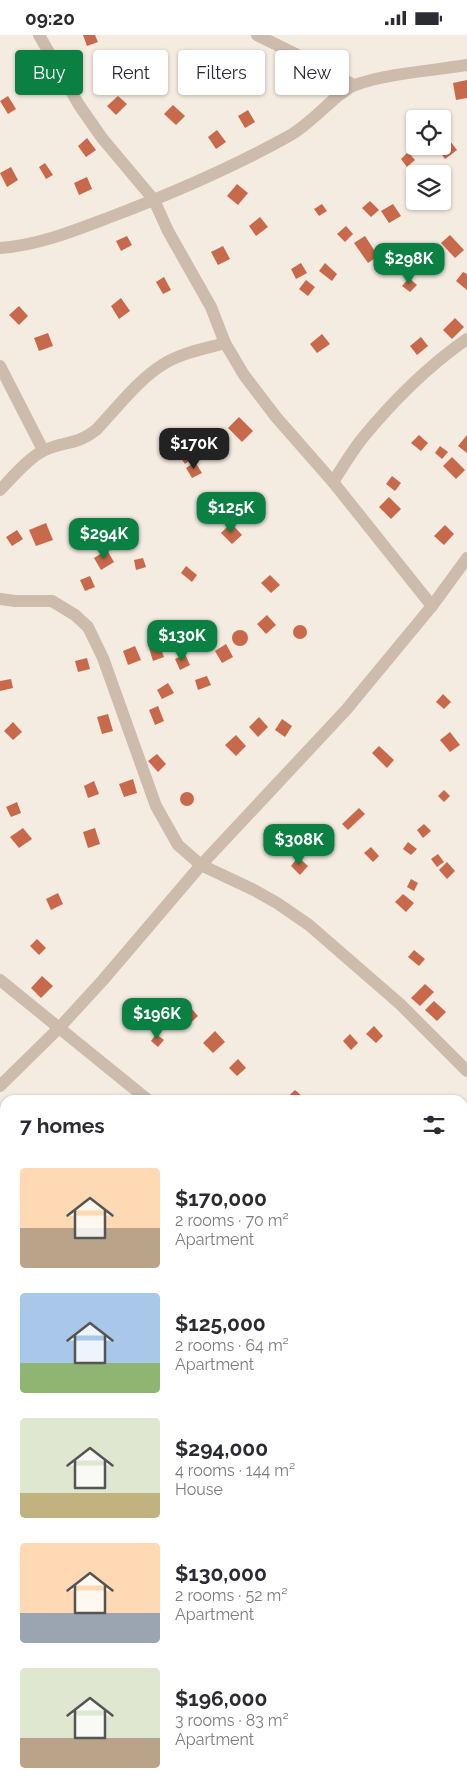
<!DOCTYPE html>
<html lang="en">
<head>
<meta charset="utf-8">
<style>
  :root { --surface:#fff; --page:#f7f7f7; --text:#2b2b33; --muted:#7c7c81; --accent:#0b8043 }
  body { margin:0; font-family:Raleway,sans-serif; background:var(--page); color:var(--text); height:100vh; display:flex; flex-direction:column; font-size:19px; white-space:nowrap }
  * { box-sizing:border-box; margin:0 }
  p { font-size:16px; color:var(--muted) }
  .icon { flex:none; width:28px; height:28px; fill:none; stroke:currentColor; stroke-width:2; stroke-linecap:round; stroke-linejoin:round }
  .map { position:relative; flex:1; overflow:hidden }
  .drawer { position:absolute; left:0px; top:1060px; width:468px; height:696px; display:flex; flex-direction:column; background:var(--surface); border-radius:15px 15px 0 0; box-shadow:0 1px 4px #0004 }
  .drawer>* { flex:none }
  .banner { position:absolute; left:15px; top:15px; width:438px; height:45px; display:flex; gap:10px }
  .fabs { position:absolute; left:406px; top:75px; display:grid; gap:10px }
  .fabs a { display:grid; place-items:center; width:45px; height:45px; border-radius:5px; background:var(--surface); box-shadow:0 1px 4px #0004; font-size:25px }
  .price { position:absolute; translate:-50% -42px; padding:0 11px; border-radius:10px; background:var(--accent); color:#fff; font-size:16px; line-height:32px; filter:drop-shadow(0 1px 2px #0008) }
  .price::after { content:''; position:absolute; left:50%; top:30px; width:15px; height:11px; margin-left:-8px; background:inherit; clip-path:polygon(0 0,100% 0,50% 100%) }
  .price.selected { background:#222; color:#fff }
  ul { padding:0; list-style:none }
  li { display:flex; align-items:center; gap:15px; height:125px; padding:0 20px }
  li span { display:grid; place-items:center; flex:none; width:140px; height:100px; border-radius:5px; color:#555 }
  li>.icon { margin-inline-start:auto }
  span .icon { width:60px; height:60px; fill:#fffc; stroke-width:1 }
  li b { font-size:21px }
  h2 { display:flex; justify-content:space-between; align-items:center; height:60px; padding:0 20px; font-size:21px }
  .tag { padding:0 18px; border-radius:5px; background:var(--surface); box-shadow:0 1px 4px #0004; font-size:18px; line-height:45px }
  .tag.selected { background:var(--accent); color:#fff }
  .status { display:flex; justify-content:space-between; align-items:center; height:35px; padding:0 25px; background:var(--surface); direction:ltr }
  .status svg { height:14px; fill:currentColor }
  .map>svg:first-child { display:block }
</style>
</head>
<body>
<div class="status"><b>09:20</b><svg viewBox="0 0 49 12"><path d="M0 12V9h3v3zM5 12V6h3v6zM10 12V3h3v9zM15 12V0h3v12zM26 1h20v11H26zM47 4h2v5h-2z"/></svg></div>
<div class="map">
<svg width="467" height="1756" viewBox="0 0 467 1756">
  <rect width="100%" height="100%" fill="#f4ebe1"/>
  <!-- building -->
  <g fill="#c8694b">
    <polygon points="83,0 95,0 98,7 87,11"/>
    <polygon points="467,45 467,63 456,65 453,48"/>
    <polygon points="8,61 16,74 8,79 0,66"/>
    <polygon points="118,61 127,69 116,80 107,71"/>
    <polygon points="173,70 185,81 176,90 164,79"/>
    <polygon points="248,75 255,87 245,93 238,81"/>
    <polygon points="217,95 226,107 216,114 208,102"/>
    <polygon points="442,96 457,115 445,124 436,111 442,111"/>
    <polygon points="87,103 96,115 86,122 78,111"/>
    <polygon points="408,117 415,125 407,132 401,124"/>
    <polygon points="45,128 53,140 46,144 39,132"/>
    <polygon points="11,132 18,145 7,152 0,138"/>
    <polygon points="87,142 92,154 79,160 74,148"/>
    <polygon points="237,149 248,158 238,170 227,161"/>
    <polygon points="370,166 379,175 371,182 362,173"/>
    <polygon points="322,169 327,176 319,181 314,174"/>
    <polygon points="393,169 401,181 389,188 381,176"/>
    <polygon points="260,182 268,192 256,201 249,191"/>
    <polygon points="346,191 353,199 345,207 337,199"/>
    <polygon points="450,200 464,215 455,223 441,208"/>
    <polygon points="127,201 132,210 121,216 116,206"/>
    <polygon points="365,201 378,221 368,228 354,208"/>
    <polygon points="223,211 230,224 218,230 211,217"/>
    <polygon points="301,228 307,238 296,244 291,234"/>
    <polygon points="325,228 337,239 332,246 319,236"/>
    <polygon points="463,237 467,239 467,255 456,246"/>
    <polygon points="164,242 171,255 163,259 156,247"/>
    <polygon points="409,243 417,250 410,257 402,251"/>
    <polygon points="306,245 315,252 308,261 299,254"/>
    <polygon points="121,263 130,276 119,284 111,271"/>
    <polygon points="19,271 28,281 19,290 9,280"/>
    <polygon points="455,283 464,292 452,304 443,295"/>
    <polygon points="48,298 53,311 39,316 34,303"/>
    <polygon points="322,299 330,309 317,318 310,309"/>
    <polygon points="421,302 428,311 417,320 410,311"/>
    <polygon points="239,382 253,396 242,407 228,393"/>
    <polygon points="180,400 185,412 177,417 171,405"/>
    <polygon points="419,400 428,408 421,416 411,408"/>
    <polygon points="467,400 467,418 458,411"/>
    <polygon points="440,411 448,417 442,424 435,418"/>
    <polygon points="186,413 193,423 185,429 178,419"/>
    <polygon points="452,422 465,435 456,444 443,431"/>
    <polygon points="195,427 202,438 192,443 186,433"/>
    <polygon points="392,441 401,448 395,456 386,449"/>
    <polygon points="389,462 401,474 391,484 379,472"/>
    <polygon points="46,488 53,505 36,511 29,495"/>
    <polygon points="231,488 242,500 232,509 221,498"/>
    <polygon points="445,490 454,499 444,510 434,501"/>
    <polygon points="17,495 23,504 12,511 6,502"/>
    <polygon points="107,515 114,527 101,535 94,523"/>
    <polygon points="143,523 146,532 136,535 134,525"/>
    <polygon points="186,531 197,540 192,547 181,538"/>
    <polygon points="270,540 280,550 271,558 261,548"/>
    <polygon points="90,541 95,552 85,556 80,545"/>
    <polygon points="267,580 276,590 266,599 257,589"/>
    <circle cx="300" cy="597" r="7"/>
    <circle cx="240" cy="603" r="8"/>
    <polygon points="185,597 190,610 181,614 176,601"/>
    <polygon points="159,609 164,622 153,626 149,613"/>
    <polygon points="226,609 233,622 222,628 215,616"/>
    <polygon points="135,611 141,625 128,630 123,616"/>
    <polygon points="185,619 190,630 180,635 175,624"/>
    <polygon points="87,623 90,634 78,637 75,626"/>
    <polygon points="207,641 211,650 198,655 195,645"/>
    <polygon points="11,644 13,653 0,656 0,646"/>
    <polygon points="168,648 174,658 162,664 157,655"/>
    <polygon points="443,659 451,667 444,674 436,667"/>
    <polygon points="158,671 164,686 155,690 149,675"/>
    <polygon points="108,679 113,696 102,699 97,682"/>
    <polygon points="259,682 268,692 258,702 249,692"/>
    <polygon points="282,684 292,691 285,702 275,695"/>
    <polygon points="13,687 22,697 13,705 4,696"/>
    <polygon points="450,697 460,710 450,717 440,705"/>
    <polygon points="236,700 246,711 236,721 225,710"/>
    <polygon points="379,711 394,725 387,733 372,718"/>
    <polygon points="157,719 166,729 158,737 148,726"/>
    <polygon points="133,744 137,758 124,762 119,749"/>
    <polygon points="94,746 99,759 88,763 84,751"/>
    <polygon points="444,755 450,761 444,767 438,761"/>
    <circle cx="187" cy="764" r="7"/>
    <polygon points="17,767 21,778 11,782 6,772"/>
    <polygon points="359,773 365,779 348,795 342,789"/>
    <polygon points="424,789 431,796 423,803 417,795"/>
    <polygon points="23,793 32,804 19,813 10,802"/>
    <polygon points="95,793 100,809 88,813 83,797"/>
    <polygon points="312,803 324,813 317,820 306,810"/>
    <polygon points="408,807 417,814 411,820 403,814"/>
    <polygon points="371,812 379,821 373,827 364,818"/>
    <polygon points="438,819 444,827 437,832 431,824"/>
    <polygon points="298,822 308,831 300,840 291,831"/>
    <polygon points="447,827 455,836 447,844 439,835"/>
    <polygon points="411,844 418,848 414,856 407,852"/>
    <polygon points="58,858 63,869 51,875 46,864"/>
    <polygon points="403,859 414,868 406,877 395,867"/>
    <polygon points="37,904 46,913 39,920 30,911"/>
    <polygon points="414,915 425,924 419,931 408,922"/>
    <polygon points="42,941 53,951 41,963 31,953"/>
    <polygon points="425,949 434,957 420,971 411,963"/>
    <polygon points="434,966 446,977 437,986 425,975"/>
    <polygon points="190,972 198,981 186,992 178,983"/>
    <polygon points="374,991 383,1001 376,1008 366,999"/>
    <polygon points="215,996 225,1007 213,1018 203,1008"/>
    <polygon points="156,999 164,1005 158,1012 151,1006"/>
    <polygon points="350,999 358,1008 351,1015 343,1006"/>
    <polygon points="238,1024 246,1033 237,1041 229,1033"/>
    <polygon points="295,1055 302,1061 298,1065 284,1065"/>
    <polygon points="5,1274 5,1287 0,1290 0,1276"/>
    <polygon points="462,1402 467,1405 466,1417 462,1415"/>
  </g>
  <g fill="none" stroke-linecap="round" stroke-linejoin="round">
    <!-- minor -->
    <g stroke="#cdbbac" stroke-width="12">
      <polyline points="39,0 79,70 102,103 154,165 168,196 211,272 225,308 244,340 276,382 333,447 432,571"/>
      <polyline points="257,0 330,36 353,50"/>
      <path d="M0,213C40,210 76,195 113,181C173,158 233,132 289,101C308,90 322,74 339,60C344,57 349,52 355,50C388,38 432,36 467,30"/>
      <polyline points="0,331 43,415"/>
      <path d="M333,447C342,433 351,418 361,405C392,367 427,332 467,304"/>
      <path d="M0,455C12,443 30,421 45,415C65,406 77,410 96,395C116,374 138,345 162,330C180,318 204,314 225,308"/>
      <polyline points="0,564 15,566 52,566 75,580 88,592 103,623 156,771 178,810 201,830 254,855 277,868 309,890 400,969 467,1036"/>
      <polyline points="0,945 148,1065"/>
      <polyline points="0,1051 59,993 103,945 201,830 346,675 432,571 467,523"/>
      <polyline points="462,1135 467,1129"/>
      <polyline points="0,1217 5,1222"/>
      <polyline points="462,1247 467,1253"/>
      <polyline points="462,1438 467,1440"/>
      <polyline points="462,1485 467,1474"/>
      <polyline points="0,1494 5,1499"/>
      <polyline points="0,1730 5,1725"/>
      <polyline points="261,1751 262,1756"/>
      <polyline points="239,1756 244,1751"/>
    </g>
  </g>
</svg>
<div class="fabs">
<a><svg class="icon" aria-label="locate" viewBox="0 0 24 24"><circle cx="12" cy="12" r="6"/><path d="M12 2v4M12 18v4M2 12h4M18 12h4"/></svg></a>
<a><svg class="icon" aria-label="layers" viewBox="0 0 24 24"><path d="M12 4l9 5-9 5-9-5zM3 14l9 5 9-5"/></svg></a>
</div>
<b class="price" style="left:409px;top:250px">$298K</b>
<b class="price selected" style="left:194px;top:435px">$170K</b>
<b class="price" style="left:231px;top:499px">$125K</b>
<b class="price" style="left:104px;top:525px">$294K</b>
<b class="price" style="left:182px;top:627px">$130K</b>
<b class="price" style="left:299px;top:831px">$308K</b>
<b class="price" style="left:157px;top:1005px">$196K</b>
<div class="banner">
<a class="tag selected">Buy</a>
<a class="tag">Rent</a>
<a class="tag">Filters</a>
<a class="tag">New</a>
</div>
<section class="drawer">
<h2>7 homes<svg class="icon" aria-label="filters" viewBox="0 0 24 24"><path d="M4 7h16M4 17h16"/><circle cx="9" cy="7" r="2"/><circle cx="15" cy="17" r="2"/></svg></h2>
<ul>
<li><span style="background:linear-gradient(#ffd9b3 60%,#b9a48a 0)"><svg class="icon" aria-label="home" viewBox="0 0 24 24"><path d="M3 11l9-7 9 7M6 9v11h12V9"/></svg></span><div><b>$170,000</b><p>2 rooms · 70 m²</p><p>Apartment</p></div></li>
<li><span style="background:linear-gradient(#a9c7e8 70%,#8fb573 0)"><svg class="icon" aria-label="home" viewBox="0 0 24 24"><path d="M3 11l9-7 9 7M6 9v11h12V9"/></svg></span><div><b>$125,000</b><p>2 rooms · 64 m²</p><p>Apartment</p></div></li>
<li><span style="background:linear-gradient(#dfe7d0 75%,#c2b280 0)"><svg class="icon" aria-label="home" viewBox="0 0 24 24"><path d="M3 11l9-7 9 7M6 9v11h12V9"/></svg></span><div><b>$294,000</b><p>4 rooms · 144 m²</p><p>House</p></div></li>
<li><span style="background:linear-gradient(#ffd9b3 70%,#9aa5b1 0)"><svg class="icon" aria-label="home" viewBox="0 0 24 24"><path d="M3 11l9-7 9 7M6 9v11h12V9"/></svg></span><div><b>$130,000</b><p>2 rooms · 52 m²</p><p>Apartment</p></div></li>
<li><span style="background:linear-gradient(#dfe7d0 70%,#b9a48a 0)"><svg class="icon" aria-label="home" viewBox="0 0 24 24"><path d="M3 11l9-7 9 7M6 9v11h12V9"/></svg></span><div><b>$196,000</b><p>3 rooms · 83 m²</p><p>Apartment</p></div></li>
</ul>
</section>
</div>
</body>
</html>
